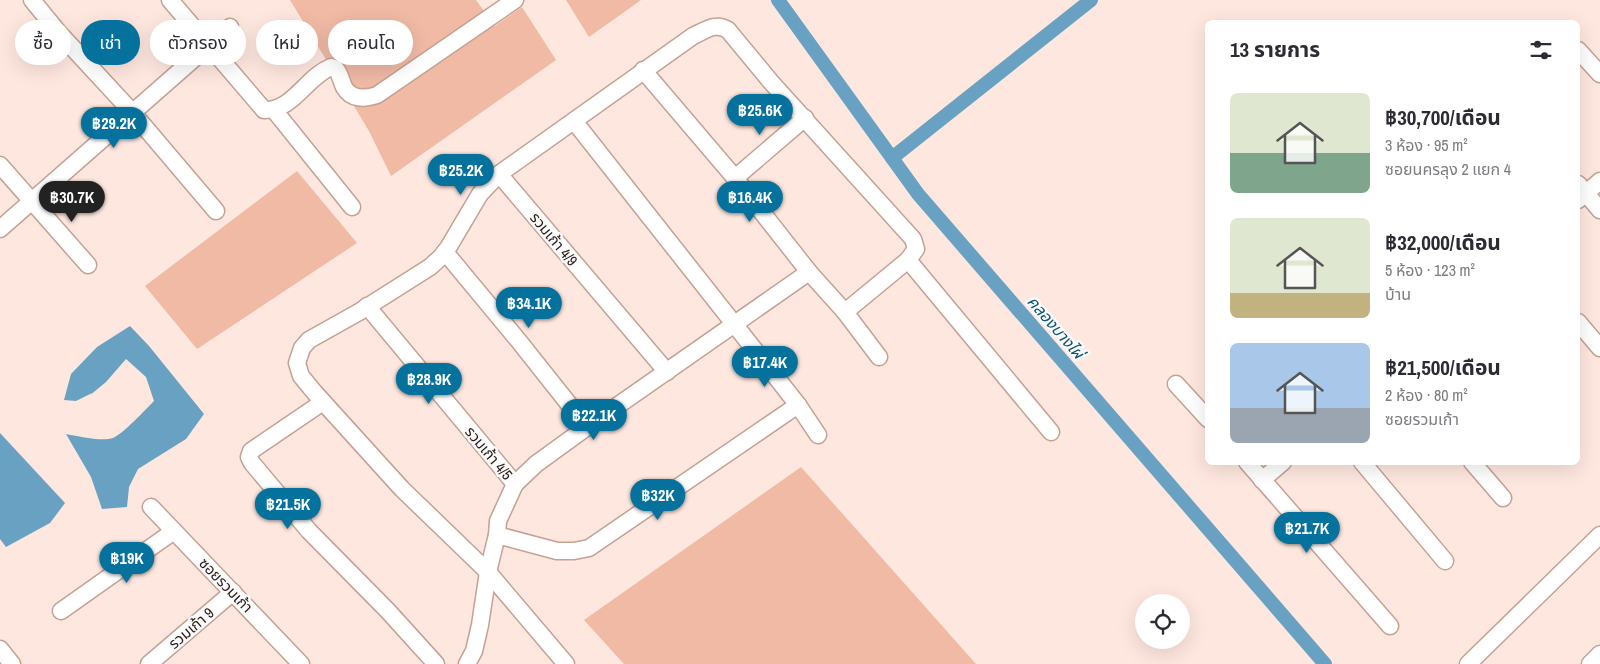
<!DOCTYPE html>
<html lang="th">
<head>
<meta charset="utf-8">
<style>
  :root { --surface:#fff; --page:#f2f2f3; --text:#2b2b33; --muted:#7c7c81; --accent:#04729d }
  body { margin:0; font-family:"Archivo Narrow","Noto Sans Thai",sans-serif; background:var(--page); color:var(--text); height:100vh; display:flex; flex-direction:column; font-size:19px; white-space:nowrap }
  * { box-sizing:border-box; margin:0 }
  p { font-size:16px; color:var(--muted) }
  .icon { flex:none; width:28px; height:28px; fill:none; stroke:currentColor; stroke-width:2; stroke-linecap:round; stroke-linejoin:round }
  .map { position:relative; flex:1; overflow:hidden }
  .panel { position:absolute; left:1205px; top:20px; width:375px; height:445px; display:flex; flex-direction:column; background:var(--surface); border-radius:8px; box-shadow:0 5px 20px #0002 }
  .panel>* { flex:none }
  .top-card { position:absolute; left:15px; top:20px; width:475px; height:45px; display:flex; gap:10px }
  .tools { position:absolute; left:1135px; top:594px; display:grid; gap:10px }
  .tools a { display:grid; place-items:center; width:55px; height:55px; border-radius:50%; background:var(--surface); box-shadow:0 5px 20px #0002; font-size:25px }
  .price { position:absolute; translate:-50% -42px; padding:0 11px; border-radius:18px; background:var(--accent); color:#fff; font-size:16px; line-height:32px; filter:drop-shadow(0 1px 2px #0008) }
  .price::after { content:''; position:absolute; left:50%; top:30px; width:15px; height:11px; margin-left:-8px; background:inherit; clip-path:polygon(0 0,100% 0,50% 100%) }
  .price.current { background:#222; color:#fff }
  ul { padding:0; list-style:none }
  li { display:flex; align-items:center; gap:15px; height:125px; padding:0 25px }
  li span { display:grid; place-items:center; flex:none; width:140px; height:100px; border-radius:8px; color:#555 }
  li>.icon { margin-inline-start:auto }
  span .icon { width:60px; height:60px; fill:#fffc; stroke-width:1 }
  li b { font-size:21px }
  h2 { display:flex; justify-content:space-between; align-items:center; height:60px; padding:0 25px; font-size:21px }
  .chip { padding:0 18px; border-radius:22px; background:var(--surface); box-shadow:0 5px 20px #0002; font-size:18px; line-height:45px }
  .chip.current { background:var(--accent); color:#fff }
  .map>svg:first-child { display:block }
</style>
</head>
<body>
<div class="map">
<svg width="1600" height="664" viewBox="0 0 1600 664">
  <rect width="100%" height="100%" fill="#fee7df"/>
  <!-- green -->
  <g fill="#f0baa5">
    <polygon points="290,0 476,0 495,26 522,7 556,60 391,176 369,131"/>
    <polygon points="566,0 641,0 589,37"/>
    <polygon points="297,171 357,243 197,349 145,286"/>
    <polygon points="801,467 976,664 624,664 584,620"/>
  </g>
  <!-- water -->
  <g fill="#68a1c1">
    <path d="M130,326L149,346L204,414L186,439L138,469L129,487L127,507L102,509L91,477L66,434C77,436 102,442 113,438C123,434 146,409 154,401L146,377L126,359L106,382L89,396L92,393L76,401L64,400L71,374L97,347Z"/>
    <polygon points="0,433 65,503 50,523 6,547 0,539"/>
  </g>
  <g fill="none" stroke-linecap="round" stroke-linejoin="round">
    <!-- canal -->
    <g stroke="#68a1c1" stroke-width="14">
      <polyline points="778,0 918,194 1325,664"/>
      <polyline points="892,158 1091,0"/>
    </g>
    <!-- minor casing -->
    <g stroke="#c5a194" stroke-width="19">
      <g id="minor">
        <polyline points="32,0 59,33 132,112 216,211"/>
        <path d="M170,0L264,110C293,111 306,77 331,67L336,69C341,75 341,81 344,87C351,100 365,99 377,95L515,0"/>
        <polyline points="1578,50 1600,74"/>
        <polyline points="643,70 735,178 809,272 845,312 879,357"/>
        <polyline points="274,110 352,207"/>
        <polyline points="574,121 798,405 818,435"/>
        <polyline points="0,165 88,265"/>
        <polyline points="499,174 667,372"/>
        <polyline points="735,178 805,118"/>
        <polyline points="1578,184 1600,210"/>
        <polyline points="1578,200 1600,181"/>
        <polyline points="0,229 230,27"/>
        <polyline points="445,252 518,340 587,427"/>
        <polyline points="367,306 515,484"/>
        <polyline points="845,312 908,260 1051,432"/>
        <polyline points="1578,322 1600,348"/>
        <polyline points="1176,384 1208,419"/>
        <polyline points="323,402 251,451 249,457 252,463 309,531 388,611 436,664"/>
        <polyline points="1247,462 1390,626"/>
        <polyline points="1362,462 1445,561"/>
        <polyline points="1472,462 1503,498"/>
        <polyline points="1262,480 1283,462"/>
        <polyline points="151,507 301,664"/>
        <polyline points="497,535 557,551 574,551 589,548 798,405"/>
        <polyline points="61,611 174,531"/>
        <polyline points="0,649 12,664"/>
        <polyline points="149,664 233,592"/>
        <polyline points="467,664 474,651 480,625 488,572 497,535 498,521 515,484 536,464 587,427 809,272"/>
        <path d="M566,664L488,572L402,489L315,393L301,376L297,363L302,348L309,340L359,312L430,267L441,257L448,248L480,194L499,174L693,36C706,30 716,22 728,30L771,82L913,239L916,249L908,260"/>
        <polyline points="1468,664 1600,535"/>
        <polyline points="1590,664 1600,654"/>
      </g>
    </g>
    <!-- minor -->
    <use href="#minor" stroke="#fff" stroke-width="16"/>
  </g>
  <g text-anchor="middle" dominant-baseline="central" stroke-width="5" stroke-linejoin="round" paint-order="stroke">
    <!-- street labels -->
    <g font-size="15" fill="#261914" stroke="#fafafa">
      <text transform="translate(554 239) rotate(50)">รวมเก้า 4/9</text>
      <text transform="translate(489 453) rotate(50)">รวมเก้า 4/5</text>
      <text transform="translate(226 585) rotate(46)">ซอยรวมเก้า</text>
      <text transform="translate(191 628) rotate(-41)">รวมเก้า 9</text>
    </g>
    <!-- water labels -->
    <g font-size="16" font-style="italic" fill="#0a5576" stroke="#fafafa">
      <text transform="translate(1056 327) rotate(49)">คลองบางไผ่</text>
    </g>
  </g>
</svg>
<div class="tools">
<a><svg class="icon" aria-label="locate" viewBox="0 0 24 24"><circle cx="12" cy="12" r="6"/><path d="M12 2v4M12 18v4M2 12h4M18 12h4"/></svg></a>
</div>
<b class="price" style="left:760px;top:136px">฿25.6K</b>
<b class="price" style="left:114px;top:149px">฿29.2K</b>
<b class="price" style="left:461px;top:196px">฿25.2K</b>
<b class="price current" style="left:72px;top:223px">฿30.7K</b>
<b class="price" style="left:750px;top:223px">฿16.4K</b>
<b class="price" style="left:529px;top:329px">฿34.1K</b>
<b class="price" style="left:765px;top:388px">฿17.4K</b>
<b class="price" style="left:429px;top:405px">฿28.9K</b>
<b class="price" style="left:594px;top:441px">฿22.1K</b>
<b class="price" style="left:658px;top:521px">฿32K</b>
<b class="price" style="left:288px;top:530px">฿21.5K</b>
<b class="price" style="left:1307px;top:554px">฿21.7K</b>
<b class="price" style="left:127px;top:584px">฿19K</b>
<div class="top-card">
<a class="chip">ซื้อ</a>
<a class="chip current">เช่า</a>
<a class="chip">ตัวกรอง</a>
<a class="chip">ใหม่</a>
<a class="chip">คอนโด</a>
</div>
<section class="panel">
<h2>13 รายการ<svg class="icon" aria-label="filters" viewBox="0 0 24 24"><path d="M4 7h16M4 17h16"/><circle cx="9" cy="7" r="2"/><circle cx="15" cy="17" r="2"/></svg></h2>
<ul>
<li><span style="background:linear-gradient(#dfe7d0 60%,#7fa58c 0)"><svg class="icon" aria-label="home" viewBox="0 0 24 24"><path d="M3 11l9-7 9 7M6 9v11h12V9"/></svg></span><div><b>฿30,700/เดือน</b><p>3 ห้อง · 95 m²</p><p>ซอยนครลุง 2 แยก 4</p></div></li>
<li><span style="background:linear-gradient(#dfe7d0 75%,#c2b280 0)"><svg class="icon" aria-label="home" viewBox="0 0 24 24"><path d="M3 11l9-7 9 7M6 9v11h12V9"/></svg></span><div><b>฿32,000/เดือน</b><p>5 ห้อง · 123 m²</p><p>บ้าน</p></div></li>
<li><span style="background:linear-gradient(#a9c7e8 65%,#9aa5b1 0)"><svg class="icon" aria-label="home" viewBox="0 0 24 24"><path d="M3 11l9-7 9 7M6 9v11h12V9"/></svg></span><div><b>฿21,500/เดือน</b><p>2 ห้อง · 80 m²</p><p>ซอยรวมเก้า</p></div></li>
</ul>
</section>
</div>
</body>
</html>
